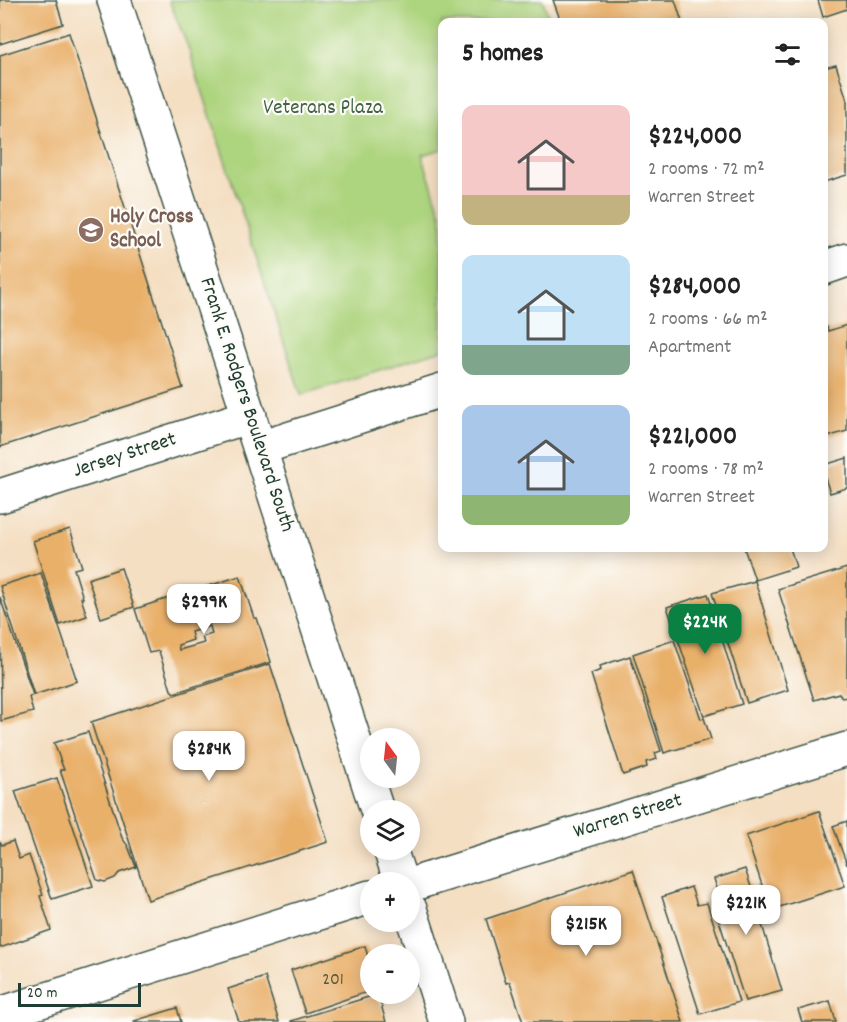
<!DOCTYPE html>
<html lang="en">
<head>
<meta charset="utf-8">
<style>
  :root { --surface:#fff; --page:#f2f2f2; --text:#222; --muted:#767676; --accent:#0b8043 }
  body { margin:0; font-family:Dekko,sans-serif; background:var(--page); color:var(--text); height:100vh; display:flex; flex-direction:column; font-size:22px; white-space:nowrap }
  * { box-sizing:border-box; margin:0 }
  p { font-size:20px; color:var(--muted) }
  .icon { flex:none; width:33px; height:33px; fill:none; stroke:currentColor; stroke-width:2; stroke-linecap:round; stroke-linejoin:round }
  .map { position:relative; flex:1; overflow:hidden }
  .drawer { position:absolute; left:438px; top:18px; width:390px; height:534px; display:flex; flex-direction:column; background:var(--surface); border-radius:12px; box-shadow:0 3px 15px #0003 }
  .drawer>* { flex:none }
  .needle { width:39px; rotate:345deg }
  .fabs { position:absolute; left:360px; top:728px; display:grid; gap:12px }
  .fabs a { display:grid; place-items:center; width:60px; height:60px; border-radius:50%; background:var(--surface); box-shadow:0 3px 15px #0003; font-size:30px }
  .scale { position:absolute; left:18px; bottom:15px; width:123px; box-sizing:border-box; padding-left:6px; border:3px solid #1f3d34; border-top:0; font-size:16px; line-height:21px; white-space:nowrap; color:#1f3d34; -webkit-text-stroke:4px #fdfcf7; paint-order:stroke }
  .price { position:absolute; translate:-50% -51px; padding:0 14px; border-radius:12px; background:#fff; color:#222; font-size:20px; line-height:39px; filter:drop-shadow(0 2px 3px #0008) }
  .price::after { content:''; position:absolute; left:50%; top:36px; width:18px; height:14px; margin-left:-9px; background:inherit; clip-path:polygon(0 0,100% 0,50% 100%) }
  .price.active { background:var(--accent); color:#fff }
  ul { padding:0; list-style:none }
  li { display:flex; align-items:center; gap:18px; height:150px; padding:0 24px }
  li span { display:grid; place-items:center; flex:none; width:168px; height:120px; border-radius:12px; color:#555 }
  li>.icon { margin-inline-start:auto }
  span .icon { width:72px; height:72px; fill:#fffc; stroke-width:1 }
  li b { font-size:26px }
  h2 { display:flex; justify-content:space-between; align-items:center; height:72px; padding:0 24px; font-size:26px }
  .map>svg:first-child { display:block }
</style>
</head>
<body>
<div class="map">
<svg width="847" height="1022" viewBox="0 0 847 1022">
  <rect width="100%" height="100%" fill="#fdfcf7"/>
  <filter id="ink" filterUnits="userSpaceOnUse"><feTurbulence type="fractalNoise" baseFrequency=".0167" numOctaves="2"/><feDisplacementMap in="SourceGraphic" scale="12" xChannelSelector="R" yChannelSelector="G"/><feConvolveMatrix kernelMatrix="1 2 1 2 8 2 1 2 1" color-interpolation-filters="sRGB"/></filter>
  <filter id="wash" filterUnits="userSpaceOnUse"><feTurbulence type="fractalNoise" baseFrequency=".008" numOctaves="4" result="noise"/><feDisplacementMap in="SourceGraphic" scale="24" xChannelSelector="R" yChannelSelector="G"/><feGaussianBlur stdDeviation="1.35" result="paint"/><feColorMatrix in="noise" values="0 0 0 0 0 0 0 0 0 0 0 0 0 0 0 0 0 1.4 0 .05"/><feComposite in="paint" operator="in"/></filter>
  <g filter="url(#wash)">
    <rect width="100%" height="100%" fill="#f4dfc3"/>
    <!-- green -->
    <polygon fill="#add47e" stroke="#668859" stroke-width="1.5" points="169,0 543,0 550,22 442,22 442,149 422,155 442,217 442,350 301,395 188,47"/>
    <g id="blocks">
      <!-- building -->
      <g fill="#e9b06b" fill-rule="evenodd">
        <polygon points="0,0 56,0 63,24 0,44"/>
        <polygon points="553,0 675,0 682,22 561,22"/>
        <polygon points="818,0 847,0 847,9 823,17"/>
        <polygon points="69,33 183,388 0,447 0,55"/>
        <polygon points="836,65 847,100 847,175 824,182 824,68"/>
        <polygon points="847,325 847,431 824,438 824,327 827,327 828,331"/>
        <polygon points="847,458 847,488 830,493 824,475 824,465"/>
        <polygon points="70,529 82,567 74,569 83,598 81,598 87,616 60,625 33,541"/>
        <polygon points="744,548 790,548 796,567 755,580"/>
        <polygon points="121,568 134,607 101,618 88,579"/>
        <polygon points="847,568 847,697 842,698 839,693 814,700 778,589"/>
        <polygon points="41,573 77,681 34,695 0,586"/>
        <path d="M240,576L254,618H257L271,662L174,693L171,690L159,651L149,653L135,609L181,594L183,601L202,596L199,589ZM210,626L212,634L202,637L204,643L179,650L178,645L193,640L191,632Z"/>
        <polygon points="755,581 788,690 747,703 712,593"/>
        <polygon points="708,594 742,704 704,716 667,607"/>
        <polygon points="0,597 33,695 29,697 33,712 1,721"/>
        <polygon points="674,640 701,719 704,718 711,739 664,753 633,654"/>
        <polygon points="630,656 661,751 655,753 657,759 646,762 647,767 623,775 591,674 601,670 600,666"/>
        <polygon points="270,664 328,842 148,900 91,722"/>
        <polygon points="88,732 122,838 128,846 136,867 119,873 115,878 105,882 97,880 60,770 64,770 54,743"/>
        <polygon points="57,778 93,886 52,899 15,791"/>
        <polygon points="819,811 845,886 770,910 746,836"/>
        <polygon points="847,821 847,865 833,826"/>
        <polygon points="0,841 2,845 13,841 19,859 29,855 43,895 40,896 51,930 0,948"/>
        <polygon points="745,869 751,887 755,889 763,917 760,918 782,991 745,1001 713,902 721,900 714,879"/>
        <polygon points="633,870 683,1022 523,1022 510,982 506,983 486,919"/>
        <polygon points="691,887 697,905 707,903 739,1002 700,1014 662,897"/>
        <polygon points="365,946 370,964 370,991 305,1013 291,970"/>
        <polygon points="265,977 279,1022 239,1022 228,989"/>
        <polygon points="378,994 386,1022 291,1022 291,1021"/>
        <polygon points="830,1001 836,1022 802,1022 798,1010"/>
        <polygon points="177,1008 181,1022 134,1022 134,1021"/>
      </g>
    </g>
  </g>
  <g filter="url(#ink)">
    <use href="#blocks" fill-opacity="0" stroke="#3f5549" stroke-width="1.5"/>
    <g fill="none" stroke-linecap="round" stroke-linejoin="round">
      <!-- minor casing -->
      <g stroke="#3f5549" stroke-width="36">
        <g id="minor">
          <polyline points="824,268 847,260"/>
          <polyline points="260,448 442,390"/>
          <polyline points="0,496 250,416"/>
          <polyline points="410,885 847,749"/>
          <polyline points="0,1014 370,897"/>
        </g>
      </g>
      <!-- major casing -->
      <g stroke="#3f5549" stroke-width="36">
        <g id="major">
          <polyline points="114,0 377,810"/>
          <polyline points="390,849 401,882"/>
          <polyline points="410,909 446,1022"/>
        </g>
      </g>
      <!-- minor -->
      <use href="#minor" stroke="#fff" stroke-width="33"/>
      <!-- major -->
      <use href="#major" stroke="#fff" stroke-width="33"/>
    </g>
  </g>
  <!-- icons -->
  <defs>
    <g id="school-disc" transform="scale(1.35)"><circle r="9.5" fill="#8d6e63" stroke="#fdfcf7"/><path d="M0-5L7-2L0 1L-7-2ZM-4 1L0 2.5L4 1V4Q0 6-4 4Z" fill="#fff"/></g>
  </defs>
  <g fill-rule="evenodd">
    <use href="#school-disc" x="91" y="230"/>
  </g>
  <g text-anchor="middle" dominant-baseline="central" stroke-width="4.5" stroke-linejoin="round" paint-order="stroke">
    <!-- number labels -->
    <g font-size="18" fill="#525a42">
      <text x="333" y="980">201</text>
    </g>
    <!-- park labels -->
    <g font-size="21" fill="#426346" stroke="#fdfcf7">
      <text x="323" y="109">Veterans Plaza</text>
    </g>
    <!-- education labels -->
    <g font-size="21" font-weight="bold" fill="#785e54" stroke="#fdfcf7" text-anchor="start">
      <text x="110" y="218">Holy Cross<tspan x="110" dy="24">School</tspan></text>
    </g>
    <!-- street labels -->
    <g font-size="21" fill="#1f3d34" stroke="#fdfcf7">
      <text transform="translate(246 405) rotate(72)">Frank E. Rodgers Boulevard South</text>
      <text transform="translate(125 456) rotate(-18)">Jersey Street</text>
      <text transform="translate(628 817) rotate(-17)">Warren Street</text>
    </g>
  </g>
</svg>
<div class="fabs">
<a><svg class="needle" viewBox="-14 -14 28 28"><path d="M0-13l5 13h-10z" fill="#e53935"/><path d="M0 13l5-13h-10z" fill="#767676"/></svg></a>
<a><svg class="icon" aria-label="layers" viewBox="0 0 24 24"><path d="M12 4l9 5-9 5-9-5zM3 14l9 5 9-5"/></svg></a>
<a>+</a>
<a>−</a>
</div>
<div class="scale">20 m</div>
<b class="price" style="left:204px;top:635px">$299K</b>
<b class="price active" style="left:705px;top:655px">$224K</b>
<b class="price" style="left:209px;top:782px">$284K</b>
<b class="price" style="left:746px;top:936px">$221K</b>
<b class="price" style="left:586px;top:957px">$215K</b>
<section class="drawer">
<h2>5 homes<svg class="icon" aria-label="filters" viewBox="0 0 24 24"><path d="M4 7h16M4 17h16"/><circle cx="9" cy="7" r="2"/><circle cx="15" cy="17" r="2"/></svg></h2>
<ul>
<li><span style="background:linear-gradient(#f6c9c9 75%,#c2b280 0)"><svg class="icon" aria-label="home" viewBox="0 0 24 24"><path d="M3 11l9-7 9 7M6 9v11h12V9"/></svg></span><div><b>$224,000</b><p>2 rooms · 72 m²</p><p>Warren Street</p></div></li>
<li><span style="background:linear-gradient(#bfe0f5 75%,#7fa58c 0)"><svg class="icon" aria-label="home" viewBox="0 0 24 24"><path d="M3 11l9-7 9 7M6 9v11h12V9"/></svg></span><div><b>$284,000</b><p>2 rooms · 66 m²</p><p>Apartment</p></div></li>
<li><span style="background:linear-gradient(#a9c7e8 75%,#8fb573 0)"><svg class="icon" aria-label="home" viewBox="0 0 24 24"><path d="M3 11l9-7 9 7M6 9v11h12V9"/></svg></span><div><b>$221,000</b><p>2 rooms · 78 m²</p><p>Warren Street</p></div></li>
</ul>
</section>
</div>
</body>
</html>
